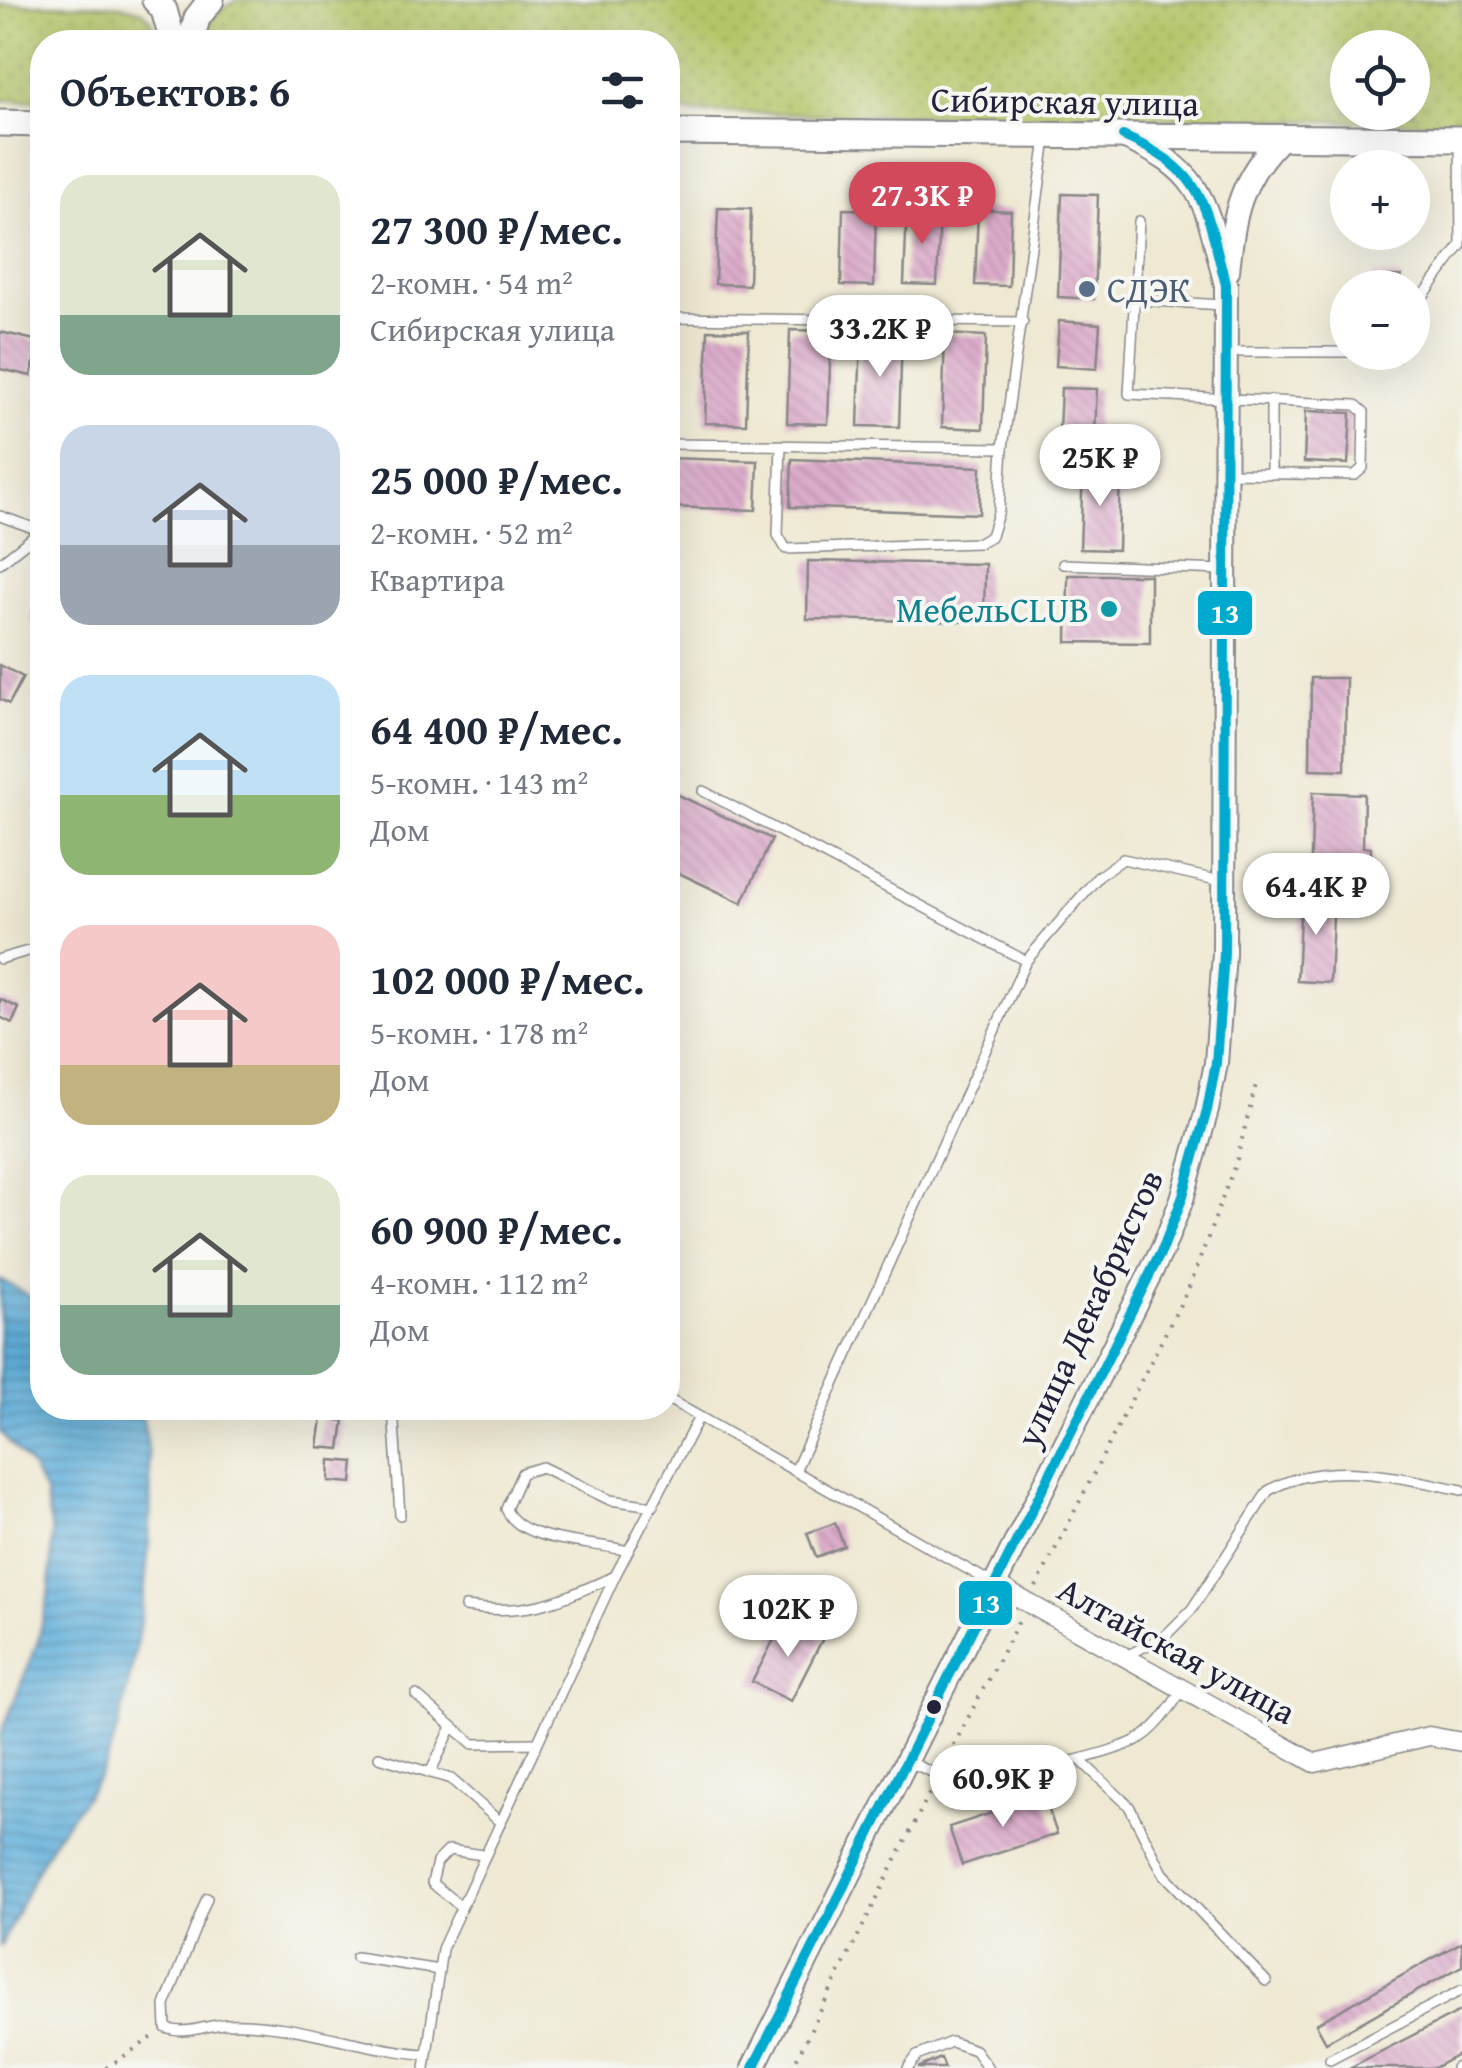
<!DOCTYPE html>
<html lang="ru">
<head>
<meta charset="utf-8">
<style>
  :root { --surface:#fff; --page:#f2f2f3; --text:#1f2937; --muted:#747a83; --accent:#d1495b }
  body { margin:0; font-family:"Gentium Book Plus",serif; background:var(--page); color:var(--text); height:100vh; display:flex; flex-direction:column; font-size:38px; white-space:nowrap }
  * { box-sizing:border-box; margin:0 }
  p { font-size:32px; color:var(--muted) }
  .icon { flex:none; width:55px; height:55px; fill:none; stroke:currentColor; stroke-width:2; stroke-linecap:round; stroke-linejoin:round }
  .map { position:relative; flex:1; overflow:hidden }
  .drawer { position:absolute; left:30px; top:30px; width:650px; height:1390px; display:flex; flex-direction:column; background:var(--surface); border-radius:40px; box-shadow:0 10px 40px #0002 }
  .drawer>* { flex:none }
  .buttons { position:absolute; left:1330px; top:30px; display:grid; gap:20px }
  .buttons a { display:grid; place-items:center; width:100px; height:100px; border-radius:50%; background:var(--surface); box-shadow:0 10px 40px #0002; font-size:50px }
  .price { position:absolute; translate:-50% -85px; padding:0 22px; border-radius:35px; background:#fff; color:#222; font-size:32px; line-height:65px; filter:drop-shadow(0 2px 5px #0008) }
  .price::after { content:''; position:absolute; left:50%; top:60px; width:30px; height:22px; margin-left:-15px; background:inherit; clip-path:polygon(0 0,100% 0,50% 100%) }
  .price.current { background:var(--accent); color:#fff }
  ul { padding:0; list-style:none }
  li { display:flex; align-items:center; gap:30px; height:250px; padding:0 30px }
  li span { display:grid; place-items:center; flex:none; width:280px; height:200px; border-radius:30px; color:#555 }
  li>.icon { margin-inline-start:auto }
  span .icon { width:120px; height:120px; fill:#fffc; stroke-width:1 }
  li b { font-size:42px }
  h2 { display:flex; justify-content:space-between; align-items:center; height:120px; padding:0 30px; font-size:42px }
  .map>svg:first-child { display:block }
</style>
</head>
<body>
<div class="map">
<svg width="1462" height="2068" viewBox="0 0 1462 2068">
  <defs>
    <pattern id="grass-dots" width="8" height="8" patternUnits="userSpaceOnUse" patternTransform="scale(2.5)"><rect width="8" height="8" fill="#b3c568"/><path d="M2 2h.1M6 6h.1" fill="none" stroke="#9aa95b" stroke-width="1.8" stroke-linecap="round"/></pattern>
    <pattern id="water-rules" width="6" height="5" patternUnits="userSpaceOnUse" patternTransform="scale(2.5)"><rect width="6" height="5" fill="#60afda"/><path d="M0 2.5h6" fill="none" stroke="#4f8eb2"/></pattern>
    <pattern id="building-back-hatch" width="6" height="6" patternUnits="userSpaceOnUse" patternTransform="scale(2.5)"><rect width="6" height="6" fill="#dcaccb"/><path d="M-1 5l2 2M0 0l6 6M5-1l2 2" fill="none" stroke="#bc94af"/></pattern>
  </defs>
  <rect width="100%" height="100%" fill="#f6f6f2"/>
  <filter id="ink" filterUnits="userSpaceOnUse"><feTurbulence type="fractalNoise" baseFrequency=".01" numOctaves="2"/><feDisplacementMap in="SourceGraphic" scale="20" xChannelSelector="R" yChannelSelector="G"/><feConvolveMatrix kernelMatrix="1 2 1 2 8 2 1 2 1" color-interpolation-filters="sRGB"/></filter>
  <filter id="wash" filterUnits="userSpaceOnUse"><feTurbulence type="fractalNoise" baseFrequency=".0048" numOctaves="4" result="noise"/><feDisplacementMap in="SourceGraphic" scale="40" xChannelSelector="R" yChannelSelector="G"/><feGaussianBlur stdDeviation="2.25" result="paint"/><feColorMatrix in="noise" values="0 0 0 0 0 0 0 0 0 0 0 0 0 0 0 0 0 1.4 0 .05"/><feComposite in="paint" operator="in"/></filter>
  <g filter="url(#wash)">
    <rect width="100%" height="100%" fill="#efe9d3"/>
    <!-- grass -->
    <g fill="url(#grass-dots)" stroke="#6a7452" stroke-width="2.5" fill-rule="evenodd">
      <path d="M236,0L1462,1V123L668,112V42H202L213,16ZM1348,48H1412V112H1348Z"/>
      <polygon points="0,4 120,5 143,11 151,20 158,42 42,42 42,101 0,100"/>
    </g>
    <!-- water -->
    <path fill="url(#water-rules)" stroke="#41688a" stroke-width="2.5" d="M0,1279L42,1303V1408H139C168,1485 137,1685 106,1762C95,1789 71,1814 55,1838C34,1872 18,1912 0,1948V1736L38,1641L50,1588L52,1535L45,1493L29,1464L0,1432Z"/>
    <g id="blocks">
      <!-- building -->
      <g fill="url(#building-back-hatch)">
        <polygon points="1062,194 1098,195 1094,299 1058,297"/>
        <polygon points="718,208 751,209 749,285 715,284"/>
        <polygon points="843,209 876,210 874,286 841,285"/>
        <polygon points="907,209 940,210 937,285 904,284"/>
        <polygon points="978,209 1011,211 1009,286 975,285"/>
        <rect x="1374" y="276" width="27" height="12"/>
        <polygon points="1059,321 1100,324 1097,369 1056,366"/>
        <polygon points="708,330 749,331 746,424 705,423"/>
        <polygon points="790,330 831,331 828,424 787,423"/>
        <polygon points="0,332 39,341 31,376 0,369"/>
        <polygon points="861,333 902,334 899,427 858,426"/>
        <polygon points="945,334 986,336 983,429 942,427"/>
        <rect x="1375" y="352" width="24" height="9"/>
        <polygon points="1061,388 1097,389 1094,454 1058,453"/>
        <polygon points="1306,411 1351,413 1348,464 1304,462"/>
        <polygon points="668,458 758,461 756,510 668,507"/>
        <polygon points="792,459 981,467 979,514 790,507"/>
        <polygon points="1083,467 1120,468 1118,550 1080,549"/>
        <polygon points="808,561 985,564 984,622 807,619"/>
        <polygon points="1068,575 1150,575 1150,643 1067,642"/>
        <polygon points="36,603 42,604 42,623 32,621"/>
        <polygon points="0,665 23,677 9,704 0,699"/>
        <polygon points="1311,678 1346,678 1345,770 1310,769"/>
        <polygon points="672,792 772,839 742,903 668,868 668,800"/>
        <polygon points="1313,792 1364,794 1363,847 1371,848 1371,871 1362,871 1362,887 1310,886"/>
        <polygon points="1301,894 1334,895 1330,983 1297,981"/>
        <polygon points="0,999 19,1008 12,1023 0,1017"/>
        <polygon points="322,1418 344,1421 340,1449 318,1447"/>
        <polygon points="330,1460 354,1462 352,1483 329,1481"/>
        <polygon points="835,1523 844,1546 816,1557 807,1533"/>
        <polygon points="785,1618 823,1638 791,1701 752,1682"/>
        <polygon points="1044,1796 1057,1834 962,1865 949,1827 992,1813 990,1805 1001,1801 1004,1809"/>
        <polygon points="1462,1942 1462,1966 1326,2042 1316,2024"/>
        <polygon points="1462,2010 1462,2053 1434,2068 1349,2068"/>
        <polygon points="941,2058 945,2068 918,2068"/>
      </g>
    </g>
  </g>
  <g filter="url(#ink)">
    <use href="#blocks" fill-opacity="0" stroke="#888687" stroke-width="2.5"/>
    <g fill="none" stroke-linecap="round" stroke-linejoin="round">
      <!-- service casing -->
      <g stroke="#888687" stroke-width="12">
        <g id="service">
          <polyline points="1139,221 1129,394 1356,405 1364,412 1363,468 1355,475 1227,473"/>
          <polyline points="1135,300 1224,305"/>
          <polyline points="1412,311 1461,245 1460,140"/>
          <polyline points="668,318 1023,322"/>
          <polyline points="1228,352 1348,352"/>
          <polyline points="668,444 1003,448 1046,139"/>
          <polyline points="781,445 778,535 786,549 979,543 991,536 999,510 1003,448"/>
          <polyline points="1271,474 1271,401"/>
          <polyline points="0,516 42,531"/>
          <polyline points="0,563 42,530"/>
          <polyline points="1063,564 1223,570"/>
          <polyline points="703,791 1026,961 795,1471"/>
          <polyline points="0,959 42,947"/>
          <polyline points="1026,961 1098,877 1123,859 1221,881"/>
          <polyline points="668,1399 992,1583"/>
          <polyline points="393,1408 400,1515"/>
          <path d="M628,1551C594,1541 521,1544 506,1509L522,1473L542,1467L610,1500L653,1506"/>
          <path d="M465,1607C529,1616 558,1601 615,1576"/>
          <path d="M1125,1657L1166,1635L1192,1609L1268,1491C1324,1457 1402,1478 1462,1490"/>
          <polyline points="416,1695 473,1744 537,1743"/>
          <polyline points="379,1757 451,1779 500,1822"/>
          <polyline points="1080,1760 1129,1806 1163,1873 1266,1981"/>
          <path d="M907,1761C919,1766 931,1773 944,1776C979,1784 1112,1757 1142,1737C1160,1725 1171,1706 1183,1689"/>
          <polyline points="430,1773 451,1729"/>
          <path d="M207,1898L165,2005L166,2028C187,2036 204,2025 226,2024C293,2021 358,2049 424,2054"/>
          <polyline points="461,1907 432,1883 437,1862 449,1850 483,1855"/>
          <polyline points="356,1957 439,1970"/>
          <polyline points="1330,2059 1462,1990"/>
          <polyline points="425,2068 442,1949 615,1576 699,1417"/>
          <polyline points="908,2068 917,2056 951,2042 975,2050 988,2068"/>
          <polyline points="1456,2068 1462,2065"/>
        </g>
      </g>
      <!-- minor casing -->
      <g stroke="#888687" stroke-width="21">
        <polyline id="minor" points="994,1584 1315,1763 1429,1736 1462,1742"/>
      </g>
      <!-- secondary casing -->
      <g stroke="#888687" stroke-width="26">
        <g id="secondary">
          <path d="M1228,271C1234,214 1239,180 1281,138"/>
          <path d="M753,2068L1163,1248L1182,1199L1207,1110L1216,1063L1224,954L1226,285C1205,204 1207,172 1123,137"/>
        </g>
      </g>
      <!-- primary casing -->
      <g stroke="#888687" stroke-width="29">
        <g id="primary">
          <polyline points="155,0 164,10 173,42"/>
          <polyline points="191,42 197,18 211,0"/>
          <polyline points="0,123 42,124"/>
          <polyline points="668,132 1462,139"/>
        </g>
      </g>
      <!-- path -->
      <g stroke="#888687" stroke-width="4" stroke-dasharray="2.5 8" stroke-linecap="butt">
        <polyline points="1036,1587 1191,1283 1237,1159 1257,1080"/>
        <polyline points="944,1764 1021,1617"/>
        <polyline points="106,2068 156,2035"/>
        <polyline points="792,2068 933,1786"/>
      </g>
      <!-- service -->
      <use href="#service" stroke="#fff" stroke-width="9"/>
      <!-- minor -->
      <use href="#minor" stroke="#fff" stroke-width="18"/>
      <!-- secondary -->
      <use href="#secondary" stroke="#fff" stroke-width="22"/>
      <!-- primary -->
      <use href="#primary" stroke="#fff" stroke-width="25"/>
      <!-- bus-1 casing -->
      <g stroke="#f6f6f2" stroke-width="18">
        <path id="bus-1" d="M753,2068L1163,1248L1182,1199L1207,1110L1216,1063L1224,954L1226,285C1204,204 1207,172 1123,136"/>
      </g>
      <!-- bus-1 -->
      <use href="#bus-1" stroke="#00a9ce" stroke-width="10"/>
    </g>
  </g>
  <!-- markers -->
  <circle fill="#5c6f8a" stroke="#f6f6f2" stroke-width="4" cx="1087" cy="289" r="10"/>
  <circle fill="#0f9aa8" stroke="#f6f6f2" stroke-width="4" cx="1109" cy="609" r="10"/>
  <circle fill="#22223b" stroke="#f6f6f2" stroke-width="4" cx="934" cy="1707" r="9"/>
  <g text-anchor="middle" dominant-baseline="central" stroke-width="8" stroke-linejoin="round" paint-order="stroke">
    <!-- street labels -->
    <g font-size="35" fill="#22223b" stroke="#f6f6f2">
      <text transform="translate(1065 101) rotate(1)">Сибирская улица</text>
      <text transform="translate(1089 1308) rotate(-65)">улица Декабристов</text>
      <text transform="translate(1177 1650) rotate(29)">Алтайская улица</text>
    </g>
    <!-- service labels -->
    <g font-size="35" fill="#4e5e75" stroke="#f6f6f2" text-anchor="start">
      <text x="1107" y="289">СДЭК</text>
    </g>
    <!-- culture labels -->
    <g font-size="35" fill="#0d838f" stroke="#f6f6f2" text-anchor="end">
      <text x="1089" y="609">МебельCLUB</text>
    </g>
  </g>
  <g stroke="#f6f6f2" stroke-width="4">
    <rect x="1196" y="589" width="58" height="48" rx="10" fill="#00a9ce"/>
    <rect x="957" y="1579" width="57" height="48" rx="10" fill="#00a9ce"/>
  </g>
  <g font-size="28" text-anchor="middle" font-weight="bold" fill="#fff">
    <text x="1225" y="623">13</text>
    <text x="986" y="1613">13</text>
  </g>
</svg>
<div class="buttons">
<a><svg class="icon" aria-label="locate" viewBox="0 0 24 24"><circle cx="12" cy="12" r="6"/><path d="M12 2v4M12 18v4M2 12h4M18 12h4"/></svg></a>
<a>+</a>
<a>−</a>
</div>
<b class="price current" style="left:922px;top:247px">27.3K ₽</b>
<b class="price" style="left:880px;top:380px">33.2K ₽</b>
<b class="price" style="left:1100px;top:509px">25K ₽</b>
<b class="price" style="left:1316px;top:938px">64.4K ₽</b>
<b class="price" style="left:788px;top:1660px">102K ₽</b>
<b class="price" style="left:1003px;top:1830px">60.9K ₽</b>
<section class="drawer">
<h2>Объектов: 6<svg class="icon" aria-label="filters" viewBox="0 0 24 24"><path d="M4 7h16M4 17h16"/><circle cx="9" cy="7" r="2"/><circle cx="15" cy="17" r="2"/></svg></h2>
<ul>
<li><span style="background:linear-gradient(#dfe7d0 70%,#7fa58c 0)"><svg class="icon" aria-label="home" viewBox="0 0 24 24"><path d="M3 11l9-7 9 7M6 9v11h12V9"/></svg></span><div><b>27 300 ₽/мес.</b><p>2-комн. · 54 m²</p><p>Сибирская улица</p></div></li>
<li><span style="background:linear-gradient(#c9d6e8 60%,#9aa5b1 0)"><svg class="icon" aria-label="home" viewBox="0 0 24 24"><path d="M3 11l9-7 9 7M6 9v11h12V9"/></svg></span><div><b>25 000 ₽/мес.</b><p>2-комн. · 52 m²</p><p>Квартира</p></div></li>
<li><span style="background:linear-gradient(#bfe0f5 60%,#8fb573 0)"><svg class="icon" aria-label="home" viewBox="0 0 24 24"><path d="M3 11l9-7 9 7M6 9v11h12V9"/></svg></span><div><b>64 400 ₽/мес.</b><p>5-комн. · 143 m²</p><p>Дом</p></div></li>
<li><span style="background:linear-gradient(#f6c9c9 70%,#c2b280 0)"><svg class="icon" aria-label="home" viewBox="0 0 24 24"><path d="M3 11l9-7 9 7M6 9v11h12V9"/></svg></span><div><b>102 000 ₽/мес.</b><p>5-комн. · 178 m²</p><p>Дом</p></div></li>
<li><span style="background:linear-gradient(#dfe7d0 65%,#7fa58c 0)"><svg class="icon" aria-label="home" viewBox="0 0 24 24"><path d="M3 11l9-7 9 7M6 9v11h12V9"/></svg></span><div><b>60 900 ₽/мес.</b><p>4-комн. · 112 m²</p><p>Дом</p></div></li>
</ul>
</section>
</div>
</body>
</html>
